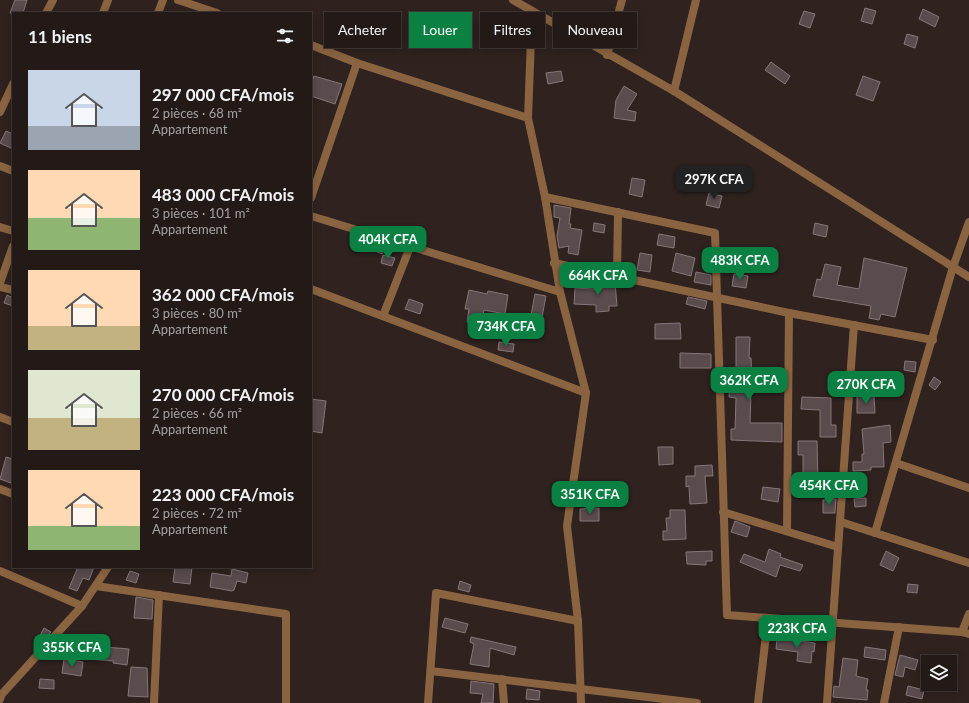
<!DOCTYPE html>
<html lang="fr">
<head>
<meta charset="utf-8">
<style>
  :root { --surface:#231a17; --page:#2f2724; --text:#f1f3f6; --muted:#a3a1a1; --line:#403836; --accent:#0b8043 }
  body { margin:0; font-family:Lato,sans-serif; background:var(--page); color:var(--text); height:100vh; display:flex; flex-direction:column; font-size:15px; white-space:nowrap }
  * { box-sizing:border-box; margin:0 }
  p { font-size:13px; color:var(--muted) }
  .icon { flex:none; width:22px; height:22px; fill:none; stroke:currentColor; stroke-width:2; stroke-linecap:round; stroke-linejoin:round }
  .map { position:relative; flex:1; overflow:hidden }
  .sheet { position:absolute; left:12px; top:12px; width:300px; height:556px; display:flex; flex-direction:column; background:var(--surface); border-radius:0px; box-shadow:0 2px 10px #0003,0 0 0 1px var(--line) }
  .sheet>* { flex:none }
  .top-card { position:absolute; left:324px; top:12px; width:380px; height:36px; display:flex; gap:8px }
  .buttons { position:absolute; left:921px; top:655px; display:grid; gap:8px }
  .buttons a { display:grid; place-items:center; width:36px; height:36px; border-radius:0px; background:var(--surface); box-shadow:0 2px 10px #0003,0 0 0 1px var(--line); font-size:20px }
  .price { position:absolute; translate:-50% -34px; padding:0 9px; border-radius:8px; background:var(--accent); color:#fff; font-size:13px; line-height:26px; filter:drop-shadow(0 1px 2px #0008) }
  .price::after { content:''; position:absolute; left:50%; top:24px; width:12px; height:9px; margin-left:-6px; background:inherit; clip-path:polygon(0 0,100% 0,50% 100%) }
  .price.active { background:#222; color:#fff }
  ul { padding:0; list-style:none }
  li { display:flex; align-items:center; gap:12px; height:100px; padding:0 16px }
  li span { display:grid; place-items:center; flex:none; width:112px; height:80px; border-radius:0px; color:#555 }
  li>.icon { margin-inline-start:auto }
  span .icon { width:48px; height:48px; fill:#fffc; stroke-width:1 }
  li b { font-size:17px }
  h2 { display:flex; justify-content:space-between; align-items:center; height:48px; padding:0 16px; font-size:17px }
  .tag { padding:0 14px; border-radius:0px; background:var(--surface); box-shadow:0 2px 10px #0003,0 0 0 1px var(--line); font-size:14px; line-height:36px }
  .tag.active { background:var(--accent); color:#fff }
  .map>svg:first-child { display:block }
</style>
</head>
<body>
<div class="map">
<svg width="969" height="703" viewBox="0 0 969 703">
  <rect width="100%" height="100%" fill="#2f221f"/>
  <!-- building -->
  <g fill="#5a4b4d" stroke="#867679">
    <polygon points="15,0 27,0 23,13 10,13"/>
    <polygon points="865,8 876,11 872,24 861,21"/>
    <polygon points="923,9 939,17 935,27 919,19"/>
    <polygon points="804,11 815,14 810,28 799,24"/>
    <polygon points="907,34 918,37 915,48 904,44"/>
    <polygon points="771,62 790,76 785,84 765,70"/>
    <polygon points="561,71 563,81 548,84 546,73"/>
    <polygon points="314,76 342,84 335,104 311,96 311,84"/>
    <polygon points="863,76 880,82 873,101 856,95"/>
    <polygon points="624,86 637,94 627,110 636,112 635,121 614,118 616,100"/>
    <polygon points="6,131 13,134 13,149 0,143"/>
    <polygon points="632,178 645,180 642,197 629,194"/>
    <polygon points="709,193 722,196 719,208 706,205"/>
    <polygon points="554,205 571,208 569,224 571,224 570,228 582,230 578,255 568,253 569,246 559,248 557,236 560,218 554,217"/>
    <polygon points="594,223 605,225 604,233 593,231"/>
    <polygon points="815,223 828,226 826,237 813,234"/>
    <polygon points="659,234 675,237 674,248 657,245"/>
    <polygon points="372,240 387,245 382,254 370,249"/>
    <polygon points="640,253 652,255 650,272 637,270"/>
    <polygon points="676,253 695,258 691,276 672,271"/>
    <polygon points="383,255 395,258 392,266 381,263"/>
    <polygon points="864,258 907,268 895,317 881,314 879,320 869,318 871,306 813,296 817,279 821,280 825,264 841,267 837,285 859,289"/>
    <polygon points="696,272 711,275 711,285 694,282"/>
    <polygon points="734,274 748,276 746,288 732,286"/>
    <polygon points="615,282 617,306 609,306 609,311 596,312 596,305 574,304 575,288 595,289 595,283"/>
    <polygon points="469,290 487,294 488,291 508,295 505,314 484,310 481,325 467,322 469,309 465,309"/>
    <polygon points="535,294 546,296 542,317 531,315"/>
    <polygon points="7,295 13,298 13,306 4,303"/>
    <polygon points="688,297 707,301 705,309 686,304"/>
    <polygon points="409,299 423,304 420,314 405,309"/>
    <polygon points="680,323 681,339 655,339 655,324"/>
    <polygon points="736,337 750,337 749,358 751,358 752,381 754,381 755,392 751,392 750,423 782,423 782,442 731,440 731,429 735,429 736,398 729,397 730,382 736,382"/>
    <polygon points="499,342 514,344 513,352 498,350"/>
    <polygon points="680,353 711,354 711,368 680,368"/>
    <polygon points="905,361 916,362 915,372 904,370"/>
    <polygon points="934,377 941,382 935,390 929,385"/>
    <polygon points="883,379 901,379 902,394 883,394"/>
    <polygon points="857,396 874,396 875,413 857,413"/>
    <polygon points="802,397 831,398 831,425 836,425 836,437 820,437 820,410 801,409"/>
    <polygon points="311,399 326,401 322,433 311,431"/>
    <polygon points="890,425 891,442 883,443 884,467 871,467 871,470 853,471 853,462 862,462 862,454 864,454 862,429"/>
    <polygon points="798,441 817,441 818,481 803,481 803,455 798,455"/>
    <polygon points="658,447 673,447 673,464 659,465"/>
    <polygon points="6,457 13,459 13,476 11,483 0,479"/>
    <polygon points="712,465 713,476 705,476 707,503 690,504 689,486 686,487 686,476 695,476 695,466"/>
    <polygon points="763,487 780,489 778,502 761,499"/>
    <polygon points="866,498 866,506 855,507 854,499"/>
    <polygon points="836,499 835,513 823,513 823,500"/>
    <polygon points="599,508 599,521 580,521 580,509"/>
    <polygon points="670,510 685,510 686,539 663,540 663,531 667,531 666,518 670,518"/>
    <polygon points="735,521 750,527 747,537 731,532"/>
    <polygon points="769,549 781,554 780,557 803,565 800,571 780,565 776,577 740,562 744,554 765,562"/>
    <polygon points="712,551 712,561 706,561 706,565 687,564 686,552"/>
    <polygon points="886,551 899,558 893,571 880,565"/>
    <polygon points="78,567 94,567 89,580 83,578 77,591 69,588"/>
    <polygon points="175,567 192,567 190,584 173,582"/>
    <polygon points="232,569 248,573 246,583 237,581 234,590 232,591 210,587 212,573 231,576"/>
    <polygon points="130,571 139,574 136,583 126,580"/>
    <polygon points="460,581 471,585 469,592 458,589"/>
    <polygon points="908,584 918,585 917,593 907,592"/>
    <polygon points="136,597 153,600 152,619 134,618"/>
    <polygon points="445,618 468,624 465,633 442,627"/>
    <polygon points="44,628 51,632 44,640 39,637"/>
    <polygon points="471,637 516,647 514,655 490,648 489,667 470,664 474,644 470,642"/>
    <polygon points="88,638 106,639 105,647 129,649 127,665 113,663 114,661 87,659"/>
    <polygon points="777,638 815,643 814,652 812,651 811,663 797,661 798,652 776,649"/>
    <polygon points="865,647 886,650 885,660 864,657"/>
    <polygon points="900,655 918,660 915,670 905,667 903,677 895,675"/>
    <polygon points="843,658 858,660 856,676 868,679 866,690 868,690 867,700 833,697 834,686 839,687"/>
    <polygon points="64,659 83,662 81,676 62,673"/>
    <polygon points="131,667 147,668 148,697 128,696"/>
    <polygon points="40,679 54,680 54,689 39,688"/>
    <polygon points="471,681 494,684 493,703 481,703 483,694 470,693"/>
    <polygon points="908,686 924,690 922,699 906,695"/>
    <polygon points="527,689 540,691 539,700 526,699"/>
  </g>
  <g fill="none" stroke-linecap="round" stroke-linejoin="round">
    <!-- minor -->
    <g stroke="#8a6441" stroke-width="8">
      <polyline points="178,0 217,13"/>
      <polyline points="513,0 674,91 969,277"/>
      <polyline points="532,12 528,118 545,197 560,292 586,393 567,526 578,621 581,703"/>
      <polyline points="46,13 53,0"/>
      <polyline points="103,13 108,0"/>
      <polyline points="158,13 163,0"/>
      <polyline points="311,45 357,63 528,118"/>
      <polyline points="607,55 622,0"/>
      <polyline points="674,91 696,0"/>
      <polyline points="0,112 13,84"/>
      <polyline points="0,166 13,171"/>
      <polyline points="545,197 715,233 727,615 962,632 969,634"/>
      <polyline points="311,198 357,63"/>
      <polyline points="311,216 560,292"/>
      <polyline points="0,227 13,231"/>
      <polyline points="554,263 789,313 933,340"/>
      <polyline points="617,276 618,212"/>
      <polyline points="0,283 13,246"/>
      <polyline points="0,287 13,290"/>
      <polyline points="311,289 586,393"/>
      <polyline points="383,316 410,247"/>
      <polyline points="0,417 13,422"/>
      <polyline points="896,463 969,488"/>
      <polyline points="0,489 13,494"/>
      <polyline points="723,512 838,547"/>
      <polyline points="841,522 969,563"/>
      <polyline points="787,531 789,313"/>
      <polyline points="875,533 953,267 969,222"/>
      <polyline points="0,571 82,606"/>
      <polyline points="96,586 286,614 286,703"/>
      <polyline points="962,632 969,614"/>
      <polyline points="431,671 697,703"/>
      <polyline points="502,679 504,703"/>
      <polyline points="0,699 2,694 82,606 108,567"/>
      <polyline points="154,703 159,595"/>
      <polyline points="428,703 436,593 578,621"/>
      <polyline points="758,703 768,618"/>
      <polyline points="827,703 854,325"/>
      <polyline points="884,703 899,627"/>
    </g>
  </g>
</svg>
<div class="buttons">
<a><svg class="icon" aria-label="layers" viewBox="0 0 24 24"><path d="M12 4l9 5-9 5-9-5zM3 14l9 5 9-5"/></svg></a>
</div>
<b class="price active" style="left:714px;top:200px">297K CFA</b>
<b class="price" style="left:388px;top:260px">404K CFA</b>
<b class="price" style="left:740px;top:281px">483K CFA</b>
<b class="price" style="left:598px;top:296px">664K CFA</b>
<b class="price" style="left:506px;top:347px">734K CFA</b>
<b class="price" style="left:749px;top:401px">362K CFA</b>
<b class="price" style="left:866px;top:405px">270K CFA</b>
<b class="price" style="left:829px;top:506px">454K CFA</b>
<b class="price" style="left:590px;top:515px">351K CFA</b>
<b class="price" style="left:797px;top:649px">223K CFA</b>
<b class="price" style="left:72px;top:668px">355K CFA</b>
<div class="top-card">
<a class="tag">Acheter</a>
<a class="tag active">Louer</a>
<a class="tag">Filtres</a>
<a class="tag">Nouveau</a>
</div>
<section class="sheet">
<h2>11 biens<svg class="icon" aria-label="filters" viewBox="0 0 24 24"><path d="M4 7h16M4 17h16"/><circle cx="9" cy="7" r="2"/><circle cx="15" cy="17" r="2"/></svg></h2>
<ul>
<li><span style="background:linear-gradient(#c9d6e8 70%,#9aa5b1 0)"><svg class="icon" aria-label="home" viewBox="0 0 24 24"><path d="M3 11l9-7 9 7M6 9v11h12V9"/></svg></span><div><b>297 000 CFA/mois</b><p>2 pièces · 68 m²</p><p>Appartement</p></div></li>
<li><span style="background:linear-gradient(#ffd9b3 60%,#8fb573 0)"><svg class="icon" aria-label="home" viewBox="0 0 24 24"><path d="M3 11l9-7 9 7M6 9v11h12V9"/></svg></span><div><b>483 000 CFA/mois</b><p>3 pièces · 101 m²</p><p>Appartement</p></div></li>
<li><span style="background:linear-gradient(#ffd9b3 70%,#c2b280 0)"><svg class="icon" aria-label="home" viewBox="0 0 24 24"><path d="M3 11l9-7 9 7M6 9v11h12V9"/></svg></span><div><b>362 000 CFA/mois</b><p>3 pièces · 80 m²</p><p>Appartement</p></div></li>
<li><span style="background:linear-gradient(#dfe7d0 60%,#c2b280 0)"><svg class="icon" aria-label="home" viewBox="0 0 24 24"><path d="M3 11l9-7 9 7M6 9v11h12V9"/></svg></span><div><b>270 000 CFA/mois</b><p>2 pièces · 66 m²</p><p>Appartement</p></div></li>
<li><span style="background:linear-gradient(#ffd9b3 70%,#8fb573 0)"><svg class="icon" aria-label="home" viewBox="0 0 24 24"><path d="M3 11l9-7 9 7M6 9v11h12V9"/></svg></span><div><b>223 000 CFA/mois</b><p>2 pièces · 72 m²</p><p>Appartement</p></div></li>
</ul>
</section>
</div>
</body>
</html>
